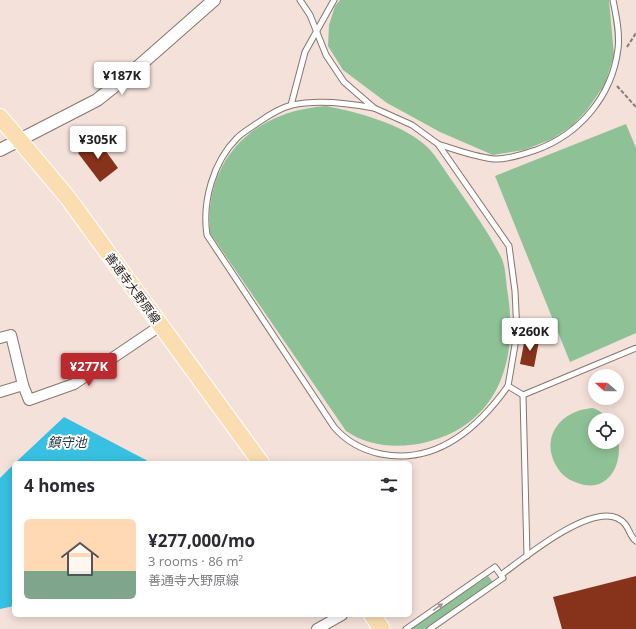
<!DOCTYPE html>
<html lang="en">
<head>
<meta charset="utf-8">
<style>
  :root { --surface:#fff; --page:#f7f7f7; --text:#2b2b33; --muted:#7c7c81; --accent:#ba2a2f }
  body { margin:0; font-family:"Open Sans","Noto Sans JP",sans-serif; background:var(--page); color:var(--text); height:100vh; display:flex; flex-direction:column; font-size:15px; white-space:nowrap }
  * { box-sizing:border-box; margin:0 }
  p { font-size:13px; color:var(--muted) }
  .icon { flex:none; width:22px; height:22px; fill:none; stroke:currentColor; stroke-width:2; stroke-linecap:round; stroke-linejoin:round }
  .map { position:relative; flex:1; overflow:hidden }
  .details { position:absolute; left:12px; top:461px; width:400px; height:156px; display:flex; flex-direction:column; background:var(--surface); border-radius:6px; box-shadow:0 2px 10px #0003 }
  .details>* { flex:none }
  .needle { width:26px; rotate:290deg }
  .controls { position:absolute; left:588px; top:369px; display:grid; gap:8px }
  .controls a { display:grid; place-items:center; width:36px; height:36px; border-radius:50%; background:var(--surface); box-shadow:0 2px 10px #0003; font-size:20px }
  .price { position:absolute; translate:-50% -34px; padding:0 9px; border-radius:4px; background:#fff; color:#222; font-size:13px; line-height:26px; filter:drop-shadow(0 1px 2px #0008) }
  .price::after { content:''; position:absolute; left:50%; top:24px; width:12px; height:9px; margin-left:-6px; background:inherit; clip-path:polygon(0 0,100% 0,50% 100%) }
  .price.on { background:var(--accent); color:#fff }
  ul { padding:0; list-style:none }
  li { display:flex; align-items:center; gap:12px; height:100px; padding:0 12px }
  li span { display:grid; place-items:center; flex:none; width:112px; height:80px; border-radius:6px; color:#555 }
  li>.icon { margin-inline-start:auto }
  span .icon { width:48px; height:48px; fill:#fffc; stroke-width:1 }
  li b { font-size:17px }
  h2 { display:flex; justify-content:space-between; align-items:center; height:48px; padding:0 12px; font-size:17px }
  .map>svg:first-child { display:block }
</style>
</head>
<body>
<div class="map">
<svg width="636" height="629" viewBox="0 0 636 629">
  <rect width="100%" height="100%" fill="#f4e1d9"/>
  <!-- green -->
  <g fill="#8ec296" fill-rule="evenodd">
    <polygon points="340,0 609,0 614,55 605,84 587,110 572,126 552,139 524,150 493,155 440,132 387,103 343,70 328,46 329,25 335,6"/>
    <path d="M326,106C357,112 399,123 424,144C435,153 444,170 453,182C469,205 490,234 502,259C506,269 506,284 508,295C518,361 498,424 427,442C400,449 369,447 346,431L210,233C204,158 254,111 326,106Z"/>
    <polygon points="626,124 636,148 636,333 570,362 495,176"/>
    <path d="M593,408C636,424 623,503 575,482C567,479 561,474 557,467C539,436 562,410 593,408ZM595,420H617V442H595Z"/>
    <polygon points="488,576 493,582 425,629 410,629"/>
  </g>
  <!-- water -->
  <g fill="#38c0e2">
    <polygon points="64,417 146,460 148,463 15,463"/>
    <polygon points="14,464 14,606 0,609 0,478"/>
  </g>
  <!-- building -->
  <g fill="#87321b">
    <polygon points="97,139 118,168 100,182 78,153"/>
    <polygon points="525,338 539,341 534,367 520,364"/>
    <polygon points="636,576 636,629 562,629 553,597"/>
  </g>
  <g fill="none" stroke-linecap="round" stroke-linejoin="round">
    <!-- service casing -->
    <g stroke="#87766e" stroke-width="7">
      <g id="service">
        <polyline points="300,0 310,15 326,55 344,82 374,108 412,125 438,144 509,246 515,291 517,333 508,386 523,395"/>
        <polyline points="291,105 305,52 334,0"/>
        <path d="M374,108C348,103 318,99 292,105C280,108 269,115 259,122C252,127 243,132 237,138C213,162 202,202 207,235L334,427C346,441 362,450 381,454C436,465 478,428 508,386"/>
        <path d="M438,144C456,150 475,157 494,159C507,160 524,154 536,150C580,134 612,96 618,49C620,33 616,15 613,0"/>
        <polyline points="523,395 527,556"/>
        <polyline points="523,395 636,348"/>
        <path d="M501,575C524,558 588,505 617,518C630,524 628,535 636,541"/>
        <polyline points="406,629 495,567 503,578 430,629"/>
      </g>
    </g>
    <!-- minor casing -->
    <g stroke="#87766e" stroke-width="12">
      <g id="minor">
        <polyline points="0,338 11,335 23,385 29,400 74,384 160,326"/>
        <polyline points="0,392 23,385"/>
        <polyline points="317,629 342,615"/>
      </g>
    </g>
    <!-- tertiary casing -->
    <g stroke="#87766e" stroke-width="14">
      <polyline id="tertiary" points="0,150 97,100 131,73 214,0"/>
    </g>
    <!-- primary casing -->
    <g stroke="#fff" stroke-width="18">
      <g id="primary">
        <polyline points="0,117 68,198 261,463"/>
        <polyline points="372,615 382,629"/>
      </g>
    </g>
    <!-- path -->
    <g stroke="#887b76" stroke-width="2" stroke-dasharray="4 2" stroke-linecap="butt">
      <polyline points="627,47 636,33"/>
      <polyline points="617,86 636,107"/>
    </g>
    <!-- service -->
    <use href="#service" stroke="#fff" stroke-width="5"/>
    <!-- minor -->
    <use href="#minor" stroke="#fff" stroke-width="10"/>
    <!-- tertiary -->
    <use href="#tertiary" stroke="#fff" stroke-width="12"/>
    <!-- primary -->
    <use href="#primary" stroke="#faddb1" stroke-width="16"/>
  </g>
  <!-- one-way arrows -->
  <defs><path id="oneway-solid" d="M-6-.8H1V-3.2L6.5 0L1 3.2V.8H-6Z"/></defs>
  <use fill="#9c9897" href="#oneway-solid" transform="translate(438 607) rotate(-35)"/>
  <g text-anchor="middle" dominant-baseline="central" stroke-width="4" stroke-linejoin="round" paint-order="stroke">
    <!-- street labels -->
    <g font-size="12" fill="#221b18" stroke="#fff">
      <text transform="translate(133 288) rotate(54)">善通寺大野原線</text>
    </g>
    <!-- water labels -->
    <g font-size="13" font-style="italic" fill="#21373e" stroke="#fff">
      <text x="67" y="442">鎮守池</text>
    </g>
  </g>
</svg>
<div class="controls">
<a><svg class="needle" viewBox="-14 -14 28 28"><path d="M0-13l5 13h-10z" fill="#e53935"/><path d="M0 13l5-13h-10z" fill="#7c7c81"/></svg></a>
<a><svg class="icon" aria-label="locate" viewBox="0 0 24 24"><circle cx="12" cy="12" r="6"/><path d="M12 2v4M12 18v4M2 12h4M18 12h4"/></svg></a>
</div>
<b class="price" style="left:122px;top:96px">¥187K</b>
<b class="price" style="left:98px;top:160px">¥305K</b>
<b class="price" style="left:530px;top:352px">¥260K</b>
<b class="price on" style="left:89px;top:387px">¥277K</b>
<section class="details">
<h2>4 homes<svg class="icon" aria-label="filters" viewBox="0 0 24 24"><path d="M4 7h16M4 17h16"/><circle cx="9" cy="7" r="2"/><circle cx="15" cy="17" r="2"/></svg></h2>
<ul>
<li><span style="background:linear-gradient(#ffd9b3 65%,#7fa58c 0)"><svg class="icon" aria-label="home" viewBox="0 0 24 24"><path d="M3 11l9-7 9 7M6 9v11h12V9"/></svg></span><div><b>¥277,000/mo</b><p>3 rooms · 86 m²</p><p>善通寺大野原線</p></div></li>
</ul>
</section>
</div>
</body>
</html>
